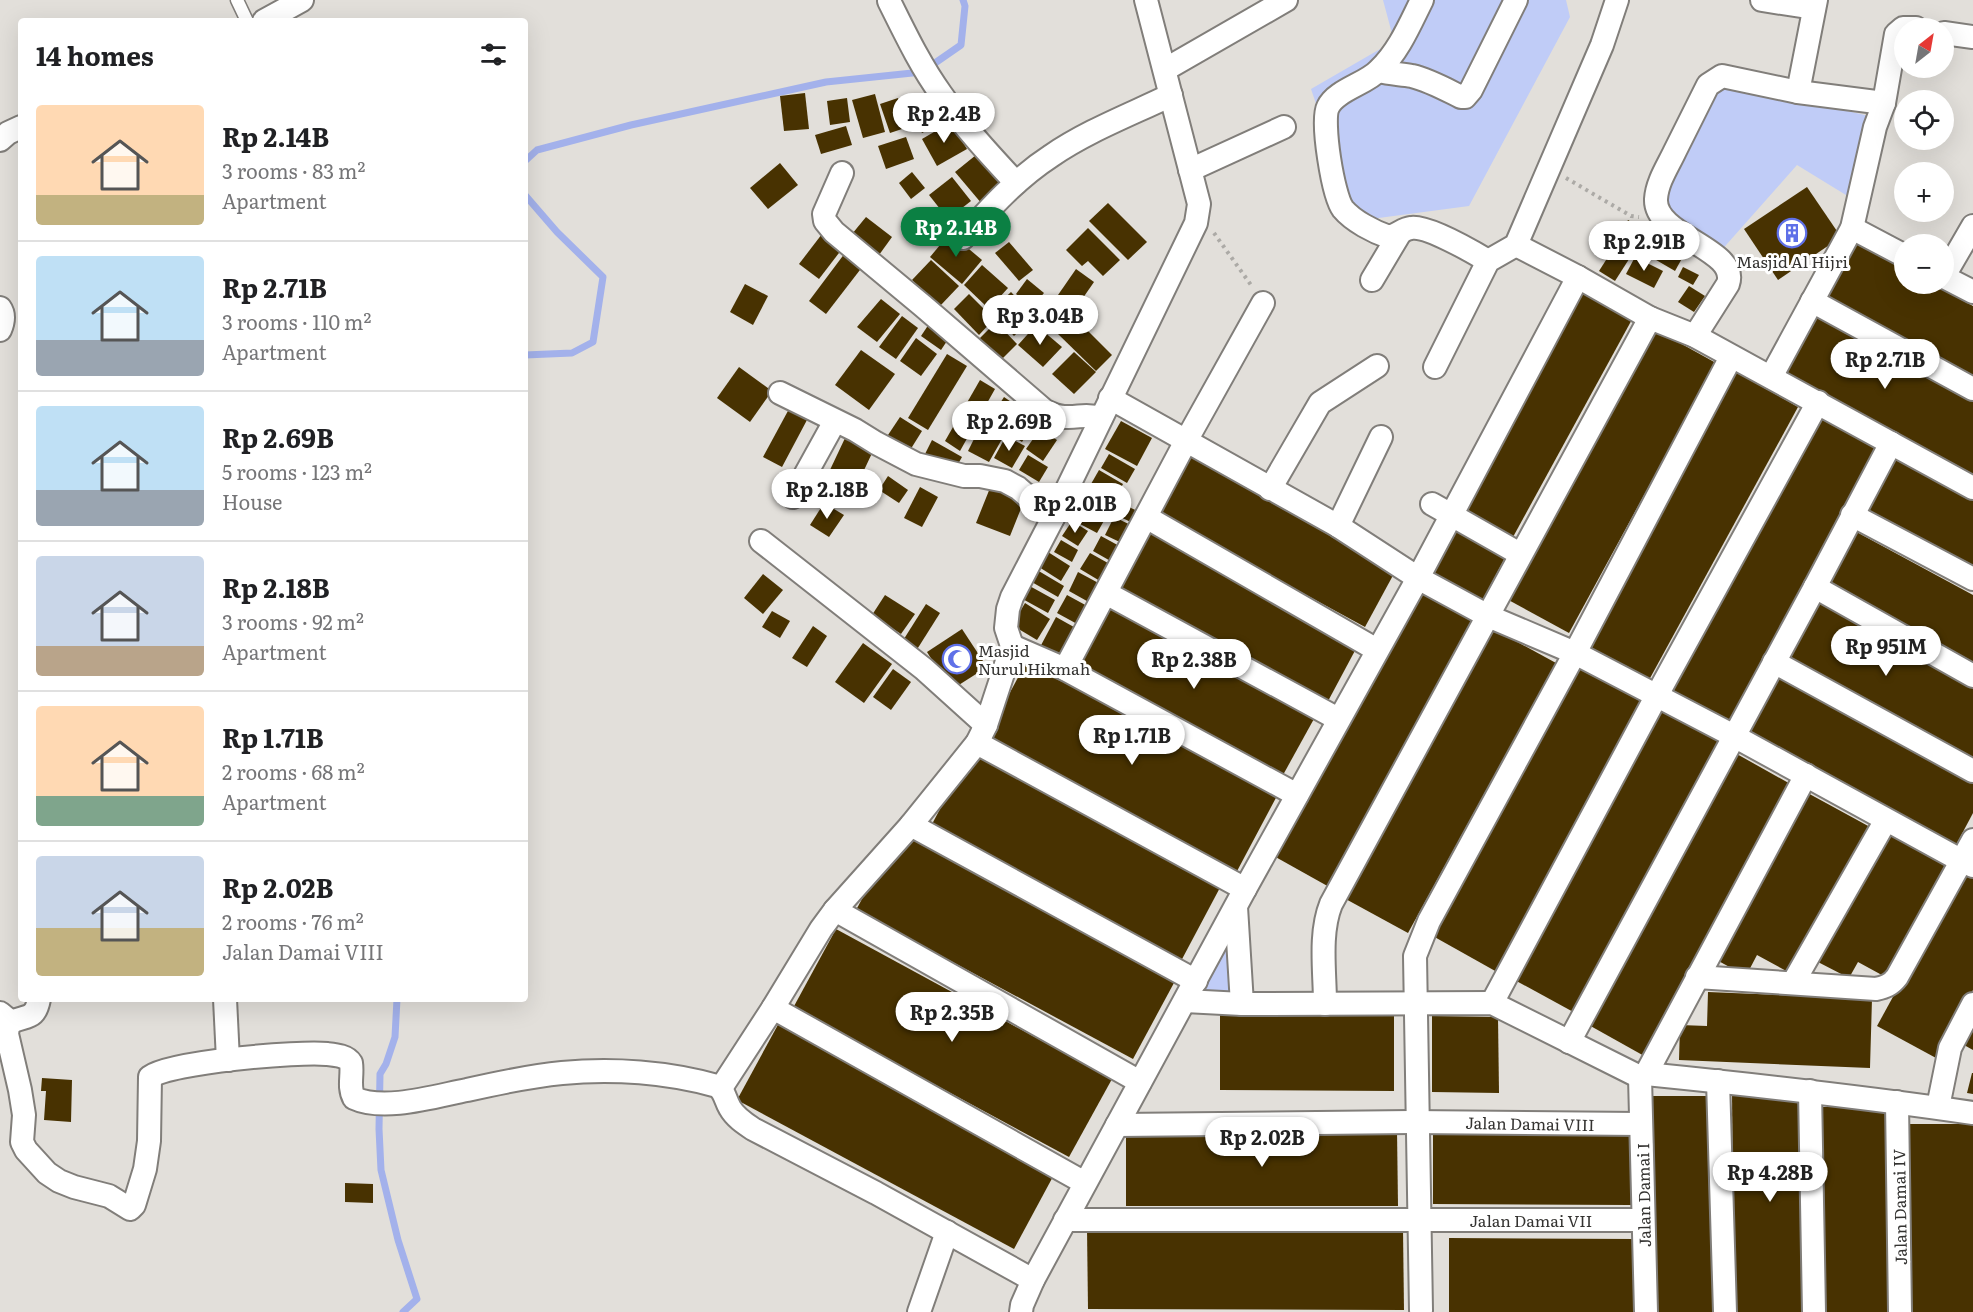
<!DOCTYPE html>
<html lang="en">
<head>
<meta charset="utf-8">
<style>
  :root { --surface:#fff; --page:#f6f6f6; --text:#202124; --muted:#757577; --line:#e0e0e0; --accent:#0b8043 }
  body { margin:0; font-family:Literata,serif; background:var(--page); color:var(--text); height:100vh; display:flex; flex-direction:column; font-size:22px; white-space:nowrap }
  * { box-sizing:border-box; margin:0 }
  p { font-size:20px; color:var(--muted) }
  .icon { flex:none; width:33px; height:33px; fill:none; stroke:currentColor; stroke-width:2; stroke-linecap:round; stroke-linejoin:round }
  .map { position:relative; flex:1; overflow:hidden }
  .details { position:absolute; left:18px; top:18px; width:510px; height:984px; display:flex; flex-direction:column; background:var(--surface); border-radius:6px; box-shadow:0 6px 24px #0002 }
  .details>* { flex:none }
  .needle { width:39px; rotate:31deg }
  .tools { position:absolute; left:1894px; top:18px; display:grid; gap:12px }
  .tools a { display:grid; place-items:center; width:60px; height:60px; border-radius:50%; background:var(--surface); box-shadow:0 6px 24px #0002; font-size:30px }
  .price { position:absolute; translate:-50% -51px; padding:0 14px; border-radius:21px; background:#fff; color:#222; font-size:20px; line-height:39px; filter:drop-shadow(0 2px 3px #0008) }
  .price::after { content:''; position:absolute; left:50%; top:36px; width:18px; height:14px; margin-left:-9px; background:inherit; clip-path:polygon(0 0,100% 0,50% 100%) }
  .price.on { background:var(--accent); color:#fff }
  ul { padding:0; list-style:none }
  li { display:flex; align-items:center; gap:18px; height:150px; padding:0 18px }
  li+li { border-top:2px solid var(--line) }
  li span { display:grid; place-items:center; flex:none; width:168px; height:120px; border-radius:6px; color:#555 }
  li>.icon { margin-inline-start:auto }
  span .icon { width:72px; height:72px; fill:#fffc; stroke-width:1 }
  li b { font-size:26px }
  h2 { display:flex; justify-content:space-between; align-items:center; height:72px; padding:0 18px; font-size:26px }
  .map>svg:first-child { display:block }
</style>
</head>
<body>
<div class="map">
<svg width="1973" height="1312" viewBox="0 0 1973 1312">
  <rect width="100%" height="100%" fill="#e2dfda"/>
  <!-- green -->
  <g fill="#c0ccf7">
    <polygon points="1383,0 1566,0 1570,17 1469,206 1356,221 1311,89 1394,41"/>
    <polygon points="1730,83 1873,117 1859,203 1797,165 1719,253 1671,217 1665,205 1667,185 1715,89"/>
    <polygon points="1226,936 1234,993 1204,992 1208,972"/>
  </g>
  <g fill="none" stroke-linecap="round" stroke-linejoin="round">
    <!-- stream -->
    <g stroke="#a3b1eb" stroke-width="7">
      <polyline points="525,161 537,150 631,125 826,82 922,72 961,45 965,6 963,0"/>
      <polyline points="525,195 557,232 603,277 593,342 572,353 525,355"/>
      <polyline points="397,999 395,1037 386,1064 380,1074 379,1129 381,1170 398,1240 417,1299 403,1312"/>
    </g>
  </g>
  <!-- building -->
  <g fill="#483201">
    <polygon points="805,93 809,129 784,131 780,96"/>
    <polygon points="875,94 885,132 863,138 852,100"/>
    <polygon points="847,98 850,122 830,125 827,101"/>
    <polygon points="898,98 908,127 890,133 880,104"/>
    <polygon points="936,99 948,120 922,133 911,112"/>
    <polygon points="951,122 967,149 937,166 922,139"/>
    <polygon points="846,126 852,145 821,154 815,135"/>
    <polygon points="906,137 914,159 886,169 878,146"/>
    <polygon points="976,155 1003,186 982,204 955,172"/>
    <polygon points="780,163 798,185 768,209 750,188"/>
    <polygon points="912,172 925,188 911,199 899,183"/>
    <polygon points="952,177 971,201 948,219 929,195"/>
    <polygon points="1807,187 1841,237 1778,280 1744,229"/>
    <polygon points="1108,203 1147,242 1128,260 1089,221"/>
    <polygon points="866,217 892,237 879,255 852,234"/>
    <polygon points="1628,220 1656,237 1643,258 1615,242"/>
    <polygon points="1088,228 1120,260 1103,276 1088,261 1082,266 1066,250"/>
    <polygon points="950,233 982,260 962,284 930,257"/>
    <polygon points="822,234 842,249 819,279 799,264"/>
    <polygon points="1660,240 1685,253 1675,271 1651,257"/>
    <polygon points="1852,240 1905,269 1905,284 1932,284 1973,306 1973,381 1820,299"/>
    <polygon points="1009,242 1033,270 1019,281 995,253"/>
    <polygon points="1615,246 1631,256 1615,281 1599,271"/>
    <polygon points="845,253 863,266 826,314 809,301"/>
    <polygon points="1635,257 1663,271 1654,288 1626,274"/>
    <polygon points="931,260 959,286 940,306 912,280"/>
    <polygon points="982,265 1008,288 989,309 964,285"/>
    <polygon points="1683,267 1699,275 1693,285 1678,277"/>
    <polygon points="1076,269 1094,282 1076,308 1058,295"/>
    <polygon points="1027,279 1044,293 1032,307 1016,294"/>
    <polygon points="745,284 768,296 753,325 730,312"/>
    <polygon points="1581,285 1635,314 1513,537 1461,506"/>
    <polygon points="1689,286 1705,296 1694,312 1678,302"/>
    <polygon points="1011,292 1034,317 1014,336 991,311"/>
    <polygon points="969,294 994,319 979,335 954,309"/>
    <polygon points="881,299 900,314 877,342 857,327"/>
    <polygon points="1813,312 1973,399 1973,474 1781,371"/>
    <polygon points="902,316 918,328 896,359 879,347"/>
    <polygon points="1075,318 1112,355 1096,371 1058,334"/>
    <polygon points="931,321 951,335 941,350 921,336"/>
    <polygon points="996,322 1017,344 999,362 977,341"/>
    <polygon points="1036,325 1062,347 1043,367 1018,345"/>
    <polygon points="1651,327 1716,363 1569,633 1503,597"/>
    <polygon points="916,338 937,354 921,376 900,361"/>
    <polygon points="861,350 895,374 869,410 835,385"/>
    <polygon points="1074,352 1096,372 1074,394 1052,374"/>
    <polygon points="947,354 967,366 928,430 908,418"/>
    <polygon points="739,367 772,391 750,422 717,398"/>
    <polygon points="1733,370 1798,407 1649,680 1583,645"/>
    <polygon points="980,380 995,389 960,451 945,441"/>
    <polygon points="1004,397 1020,408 1005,429 990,419"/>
    <polygon points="789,409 807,420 782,467 763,457"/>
    <polygon points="1813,412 1879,449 1729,723 1663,687"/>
    <polygon points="1020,414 1034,423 1022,442 1007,432"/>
    <polygon points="900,417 922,431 907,455 884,441"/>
    <polygon points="1121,421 1152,438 1137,466 1105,449"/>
    <polygon points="980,427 1002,439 989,462 968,451"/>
    <polygon points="1040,429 1057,440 1043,461 1026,449"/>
    <polygon points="846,436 874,449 857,485 829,472"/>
    <polygon points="1006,436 1025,446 1012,468 994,458"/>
    <polygon points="932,440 962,457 953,473 924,456"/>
    <polygon points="1896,453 1973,494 1973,570 1864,511"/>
    <polygon points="1109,454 1135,469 1127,483 1101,468"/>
    <polygon points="1028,455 1048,467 1039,482 1019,470"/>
    <polygon points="1190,456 1397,568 1365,627 1158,514"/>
    <polygon points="1099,470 1123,484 1115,498 1091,484"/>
    <polygon points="888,476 908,490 899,503 879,490"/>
    <polygon points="920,487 938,497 922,527 904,518"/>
    <polygon points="990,488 1024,501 1010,536 976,523"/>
    <polygon points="1073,501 1105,519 1097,533 1065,516"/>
    <polygon points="824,503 844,515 829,537 810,525"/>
    <polygon points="1120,503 1142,513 1137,525 1114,514"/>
    <polygon points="1114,517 1135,527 1126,545 1105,535"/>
    <polygon points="1072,521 1088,531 1078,546 1062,536"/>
    <polygon points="1455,524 1507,554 1480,605 1426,575"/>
    <polygon points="1145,529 1358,645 1327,703 1113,588"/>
    <polygon points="1851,529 1973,595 1973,670 1820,587"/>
    <polygon points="1101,536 1123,548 1114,563 1093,551"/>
    <polygon points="1061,540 1078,550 1072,562 1054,552"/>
    <polygon points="1048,552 1070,566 1061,581 1039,567"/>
    <polygon points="1090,553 1115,567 1105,584 1080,569"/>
    <polygon points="1037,570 1064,586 1058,597 1030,581"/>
    <polygon points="1078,572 1104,586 1094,605 1069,591"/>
    <polygon points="763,574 783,590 763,614 744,598"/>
    <polygon points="1026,584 1055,600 1048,613 1019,597"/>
    <polygon points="1420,585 1478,618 1331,888 1272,855"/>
    <polygon points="885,595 915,614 901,634 872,615"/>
    <polygon points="1067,595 1089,607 1079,625 1057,613"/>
    <polygon points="1815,600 1973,685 1973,761 1784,658"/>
    <polygon points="1025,603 1050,619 1037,640 1012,625"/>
    <polygon points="926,604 940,613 916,651 902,642"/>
    <polygon points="1106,604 1315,717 1283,775 1074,662"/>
    <polygon points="772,611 790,621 780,638 762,627"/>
    <polygon points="1056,617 1081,631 1064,662 1039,649"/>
    <polygon points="813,626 827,636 807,667 792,658"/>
    <polygon points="1490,627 1556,663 1408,933 1342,897"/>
    <polygon points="962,629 987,667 951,690 927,652"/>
    <polygon points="863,643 892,664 864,703 835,682"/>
    <polygon points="1028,659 1278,794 1236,873 986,737"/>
    <polygon points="1579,665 1645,701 1497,972 1431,935"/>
    <polygon points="893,669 911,682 891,710 873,697"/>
    <polygon points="1773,673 1973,781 1973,813 1955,847 1742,732"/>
    <polygon points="1659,708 1724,744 1577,1014 1511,978"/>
    <polygon points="973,747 1223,882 1181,961 931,826"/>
    <polygon points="1735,753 1794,786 1646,1057 1587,1024"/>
    <polygon points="1804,791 1870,827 1790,973 1757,955 1746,976 1713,958"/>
    <polygon points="899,831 1175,981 1133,1059 856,910"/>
    <polygon points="1886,833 1952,869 1891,980 1858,962 1849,978 1816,961"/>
    <polygon points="1964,867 1973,872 1973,990 1936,1058 1877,1026"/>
    <polygon points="836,929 1112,1079 1069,1157 793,1008"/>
    <polygon points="1708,992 1872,999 1870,1068 1679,1060 1680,1025 1707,1026"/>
    <polygon points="1220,1014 1394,1015 1394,1091 1220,1090"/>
    <polygon points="1432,1016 1498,1017 1499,1093 1432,1092"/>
    <polygon points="780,1021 1056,1171 1014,1249 737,1100"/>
    <polygon points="1973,1030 1973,1050 1964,1045"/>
    <polygon points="1972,1073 1973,1073 1973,1094 1967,1093"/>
    <polygon points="42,1078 72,1080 71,1122 44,1120 46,1091 41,1091"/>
    <polygon points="1732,1092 1805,1096 1808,1312 1734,1312"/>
    <polygon points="1650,1096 1717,1096 1720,1312 1652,1312"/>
    <polygon points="1819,1107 1891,1107 1894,1312 1821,1312"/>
    <polygon points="1909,1124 1973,1124 1973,1312 1911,1312"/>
    <polygon points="1433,1128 1631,1129 1631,1205 1433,1204"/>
    <polygon points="1126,1130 1397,1130 1398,1206 1126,1206"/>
    <polygon points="345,1183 373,1184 373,1203 345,1202"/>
    <polygon points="1087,1228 1403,1229 1404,1310 1088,1309"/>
    <polygon points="1449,1238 1635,1239 1635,1312 1449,1312"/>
  </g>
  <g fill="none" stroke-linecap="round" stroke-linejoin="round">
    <!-- service casing -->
    <g stroke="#817e7a" stroke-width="15">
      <polyline id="service" points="237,0 247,21"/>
    </g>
    <!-- minor casing -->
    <g stroke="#817e7a" stroke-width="26">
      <g id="minor">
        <path d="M1422,0C1410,24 1399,51 1379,70C1366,84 1336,90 1328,107C1321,121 1333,196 1343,209C1353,221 1374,232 1389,237C1397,235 1403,229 1411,228C1427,225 1473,252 1488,261"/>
        <polyline points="1762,0 1814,8"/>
        <path d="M889,1C905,33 920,65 941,94C963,126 990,155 1016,183"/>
        <polyline points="264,21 302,0"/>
        <polyline points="1944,33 1973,37"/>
        <polyline points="1166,69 1286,0"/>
        <path d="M1379,71C1390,74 1401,74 1412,76C1429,80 1445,89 1461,97H1465L1471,90L1516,0"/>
        <polyline points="1798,92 1816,0"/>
        <polyline points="0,140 8,133 21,127"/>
        <polyline points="1190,170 1284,127"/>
        <path d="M842,173L824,214L825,221L834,232L923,306L1045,411C1051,414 1058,417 1065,417C1079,418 1085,413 1101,418"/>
        <polyline points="1852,228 1905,256"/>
        <path d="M963,238C990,208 1017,178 1051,156C1087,131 1132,114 1171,95"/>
        <polyline points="1516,245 1578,277 1650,318 1695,336 1973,488"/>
        <polyline points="1944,276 1973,226"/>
        <polyline points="1944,277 1973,292"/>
        <polyline points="1372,280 1400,233"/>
        <polyline points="1812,301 1973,389"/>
        <path d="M0,308C5,315 3,323 0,330"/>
        <path d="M1695,336L1728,284C1740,249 1654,237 1656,199C1657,182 1668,166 1675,151C1686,129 1697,107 1708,85L1722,76L1798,92L1884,103"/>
        <polyline points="1435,367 1488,261 1516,245 1602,45 1617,0"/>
        <polyline points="1771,377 1852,228 1875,127 1884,103 1896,34 1903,28 1916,28"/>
        <polyline points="780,393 855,430 876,443 916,464 964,476 980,476 1005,481 1018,488 1053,518"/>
        <polyline points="1110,398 1338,526 1418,578 1488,616 1575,653 1734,736 1962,861 1973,866"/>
        <polyline points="1270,489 1320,403 1377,366"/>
        <polyline points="793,497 835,421"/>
        <polyline points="1432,504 1520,554"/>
        <polyline points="1852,515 1973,579"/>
        <polyline points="1146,517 1377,650"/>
        <polyline points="1338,526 1381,437"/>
        <polyline points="761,541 924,669 986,725"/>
        <polyline points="1815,587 1973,676"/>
        <polyline points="1106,593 1338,719"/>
        <polyline points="1012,646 1065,669 1297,795"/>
        <polyline points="1774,662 1973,771"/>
        <polyline points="1065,669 1186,441 1263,303"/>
        <polyline points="977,743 1245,889"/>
        <polyline points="911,825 1196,981"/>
        <polyline points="1236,907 1242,1004"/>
        <polyline points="835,910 1140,1082"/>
        <path d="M1697,977L1876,989C1885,987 1891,985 1897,977L1973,840"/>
        <polyline points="1793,983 1886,820"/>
        <polyline points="225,999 228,1060"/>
        <path d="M1185,1001L1242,1004L1492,1003L1640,1077L1646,1074C1755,1085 1864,1097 1973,1113"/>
        <polyline points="1492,1003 1657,695 1818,402"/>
        <path d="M1325,1004C1325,972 1319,934 1331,904L1650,318"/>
        <polyline points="773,1008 1085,1183"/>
        <path d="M0,1013L11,1022C27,1015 35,1020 39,999"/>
        <path d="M11,1022L8,1027L7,1034L20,1090L24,1115L22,1142L26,1150L47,1173L59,1181L74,1187L109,1196L130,1209L134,1205L145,1169L149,1141L150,1077C170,1062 299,1051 327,1054C336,1055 347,1056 351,1063C353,1075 348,1087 354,1098C384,1112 436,1096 467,1090C498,1083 530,1076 562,1073C612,1068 668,1072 717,1086C725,1091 725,1100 730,1108C735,1117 744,1123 753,1129L876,1193L1033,1280"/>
        <polyline points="1569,1042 1815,587 1891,443"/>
        <polyline points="1646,1074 1806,775"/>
        <polyline points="1640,1077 1646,1312"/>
        <polyline points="1718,1081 1725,1312"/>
        <polyline points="721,1088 773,1008 821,929 835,910 911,825 977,743 986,725 1012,646 1006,628 1008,609 1012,597 1053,518 1196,223 1199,204 1146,0"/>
        <polyline points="1810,1091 1814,1312"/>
        <polyline points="1897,1102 1900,1312"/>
        <polyline points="1938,1107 1950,1048 1973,1004"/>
        <polyline points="1117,1125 1411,1122 1641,1124"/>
        <polyline points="1065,1220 1643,1220"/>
        <polyline points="1421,1310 1415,956 1429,921 1575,653 1731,357"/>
        <polyline points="919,1312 947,1232"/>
        <polyline points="1021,1312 1022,1305 1033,1280 1245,889 1418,578 1578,277"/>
      </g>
    </g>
    <!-- path -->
    <g stroke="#acaaa6" stroke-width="4" stroke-dasharray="3 4.5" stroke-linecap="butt">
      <polyline points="1566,178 1631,216 1639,217"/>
      <polyline points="1214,233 1251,285"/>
    </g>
    <!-- service -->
    <use href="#service" stroke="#fff" stroke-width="12"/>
    <!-- minor -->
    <use href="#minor" stroke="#fff" stroke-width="22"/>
  </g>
  <!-- icons -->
  <defs>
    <g id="building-ring" transform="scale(1.5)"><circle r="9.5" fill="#fff" stroke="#5f70e8" stroke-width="1.5"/><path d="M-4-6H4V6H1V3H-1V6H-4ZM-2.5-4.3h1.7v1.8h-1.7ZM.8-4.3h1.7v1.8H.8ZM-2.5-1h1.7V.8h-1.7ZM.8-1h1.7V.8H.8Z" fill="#5f70e8"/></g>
    <g id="mosque-ring" transform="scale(1.5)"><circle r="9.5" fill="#fff" stroke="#5f70e8" stroke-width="1.5"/><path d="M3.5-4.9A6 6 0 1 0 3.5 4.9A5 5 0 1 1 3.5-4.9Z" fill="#5f70e8"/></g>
  </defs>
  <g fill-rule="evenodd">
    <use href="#building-ring" x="1792" y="233"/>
    <use href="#mosque-ring" x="957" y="659"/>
  </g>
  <g text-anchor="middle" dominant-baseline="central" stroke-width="6" stroke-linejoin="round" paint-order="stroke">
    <!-- poi labels -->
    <g font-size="16" fill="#343331" stroke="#fff">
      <text x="1792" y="261">Masjid Al Hijri</text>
      <text x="978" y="650" text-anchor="start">Masjid<tspan x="978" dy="18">Nurul Hikmah</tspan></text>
    </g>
    <!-- street labels -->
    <g font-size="16" fill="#343331" stroke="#fff">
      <text transform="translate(1530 1123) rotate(1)">Jalan Damai VIII</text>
      <text transform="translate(1643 1195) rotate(-91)">Jalan Damai I</text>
      <text transform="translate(1899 1207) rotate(-91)">Jalan Damai IV</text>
      <text x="1531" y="1220">Jalan Damai VII</text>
    </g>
  </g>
</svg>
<div class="tools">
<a><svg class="needle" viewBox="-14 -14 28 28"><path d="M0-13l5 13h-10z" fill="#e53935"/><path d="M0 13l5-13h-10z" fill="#757577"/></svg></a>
<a><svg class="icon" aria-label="locate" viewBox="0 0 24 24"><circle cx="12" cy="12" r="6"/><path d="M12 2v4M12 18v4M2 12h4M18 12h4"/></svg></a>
<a>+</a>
<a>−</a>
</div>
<b class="price" style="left:944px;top:144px">Rp 2.4B</b>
<b class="price on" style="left:956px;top:258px">Rp 2.14B</b>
<b class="price" style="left:1644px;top:272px">Rp 2.91B</b>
<b class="price" style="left:1040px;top:346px">Rp 3.04B</b>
<b class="price" style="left:1885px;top:390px">Rp 2.71B</b>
<b class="price" style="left:1009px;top:452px">Rp 2.69B</b>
<b class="price" style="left:827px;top:520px">Rp 2.18B</b>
<b class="price" style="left:1075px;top:534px">Rp 2.01B</b>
<b class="price" style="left:1886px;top:677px">Rp 951M</b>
<b class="price" style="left:1194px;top:690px">Rp 2.38B</b>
<b class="price" style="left:1132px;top:766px">Rp 1.71B</b>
<b class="price" style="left:952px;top:1043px">Rp 2.35B</b>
<b class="price" style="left:1262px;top:1168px">Rp 2.02B</b>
<b class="price" style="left:1770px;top:1203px">Rp 4.28B</b>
<section class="details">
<h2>14 homes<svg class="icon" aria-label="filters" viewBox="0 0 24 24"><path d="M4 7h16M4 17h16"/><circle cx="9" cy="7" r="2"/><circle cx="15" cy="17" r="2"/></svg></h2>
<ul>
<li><span style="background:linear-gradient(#ffd9b3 75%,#c2b280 0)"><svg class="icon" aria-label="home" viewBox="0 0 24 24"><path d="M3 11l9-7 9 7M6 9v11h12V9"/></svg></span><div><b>Rp 2.14B</b><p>3 rooms · 83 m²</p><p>Apartment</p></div></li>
<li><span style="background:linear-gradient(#bfe0f5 70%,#9aa5b1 0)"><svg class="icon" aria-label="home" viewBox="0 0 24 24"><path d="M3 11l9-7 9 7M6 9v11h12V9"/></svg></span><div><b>Rp 2.71B</b><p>3 rooms · 110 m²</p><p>Apartment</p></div></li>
<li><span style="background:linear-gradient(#bfe0f5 70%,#9aa5b1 0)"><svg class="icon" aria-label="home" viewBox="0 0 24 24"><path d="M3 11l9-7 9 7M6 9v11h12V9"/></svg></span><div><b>Rp 2.69B</b><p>5 rooms · 123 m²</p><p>House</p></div></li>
<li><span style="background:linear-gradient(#c9d6e8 75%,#b9a48a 0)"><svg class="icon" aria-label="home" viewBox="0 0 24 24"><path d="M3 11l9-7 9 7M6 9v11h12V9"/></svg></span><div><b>Rp 2.18B</b><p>3 rooms · 92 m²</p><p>Apartment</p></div></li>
<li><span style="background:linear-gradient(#ffd9b3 75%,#7fa58c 0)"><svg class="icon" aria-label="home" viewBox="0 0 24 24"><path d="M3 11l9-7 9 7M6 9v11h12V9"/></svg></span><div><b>Rp 1.71B</b><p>2 rooms · 68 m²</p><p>Apartment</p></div></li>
<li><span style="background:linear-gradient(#c9d6e8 60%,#c2b280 0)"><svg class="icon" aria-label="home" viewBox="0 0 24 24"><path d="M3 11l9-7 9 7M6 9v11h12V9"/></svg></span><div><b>Rp 2.02B</b><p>2 rooms · 76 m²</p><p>Jalan Damai VIII</p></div></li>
</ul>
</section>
</div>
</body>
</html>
